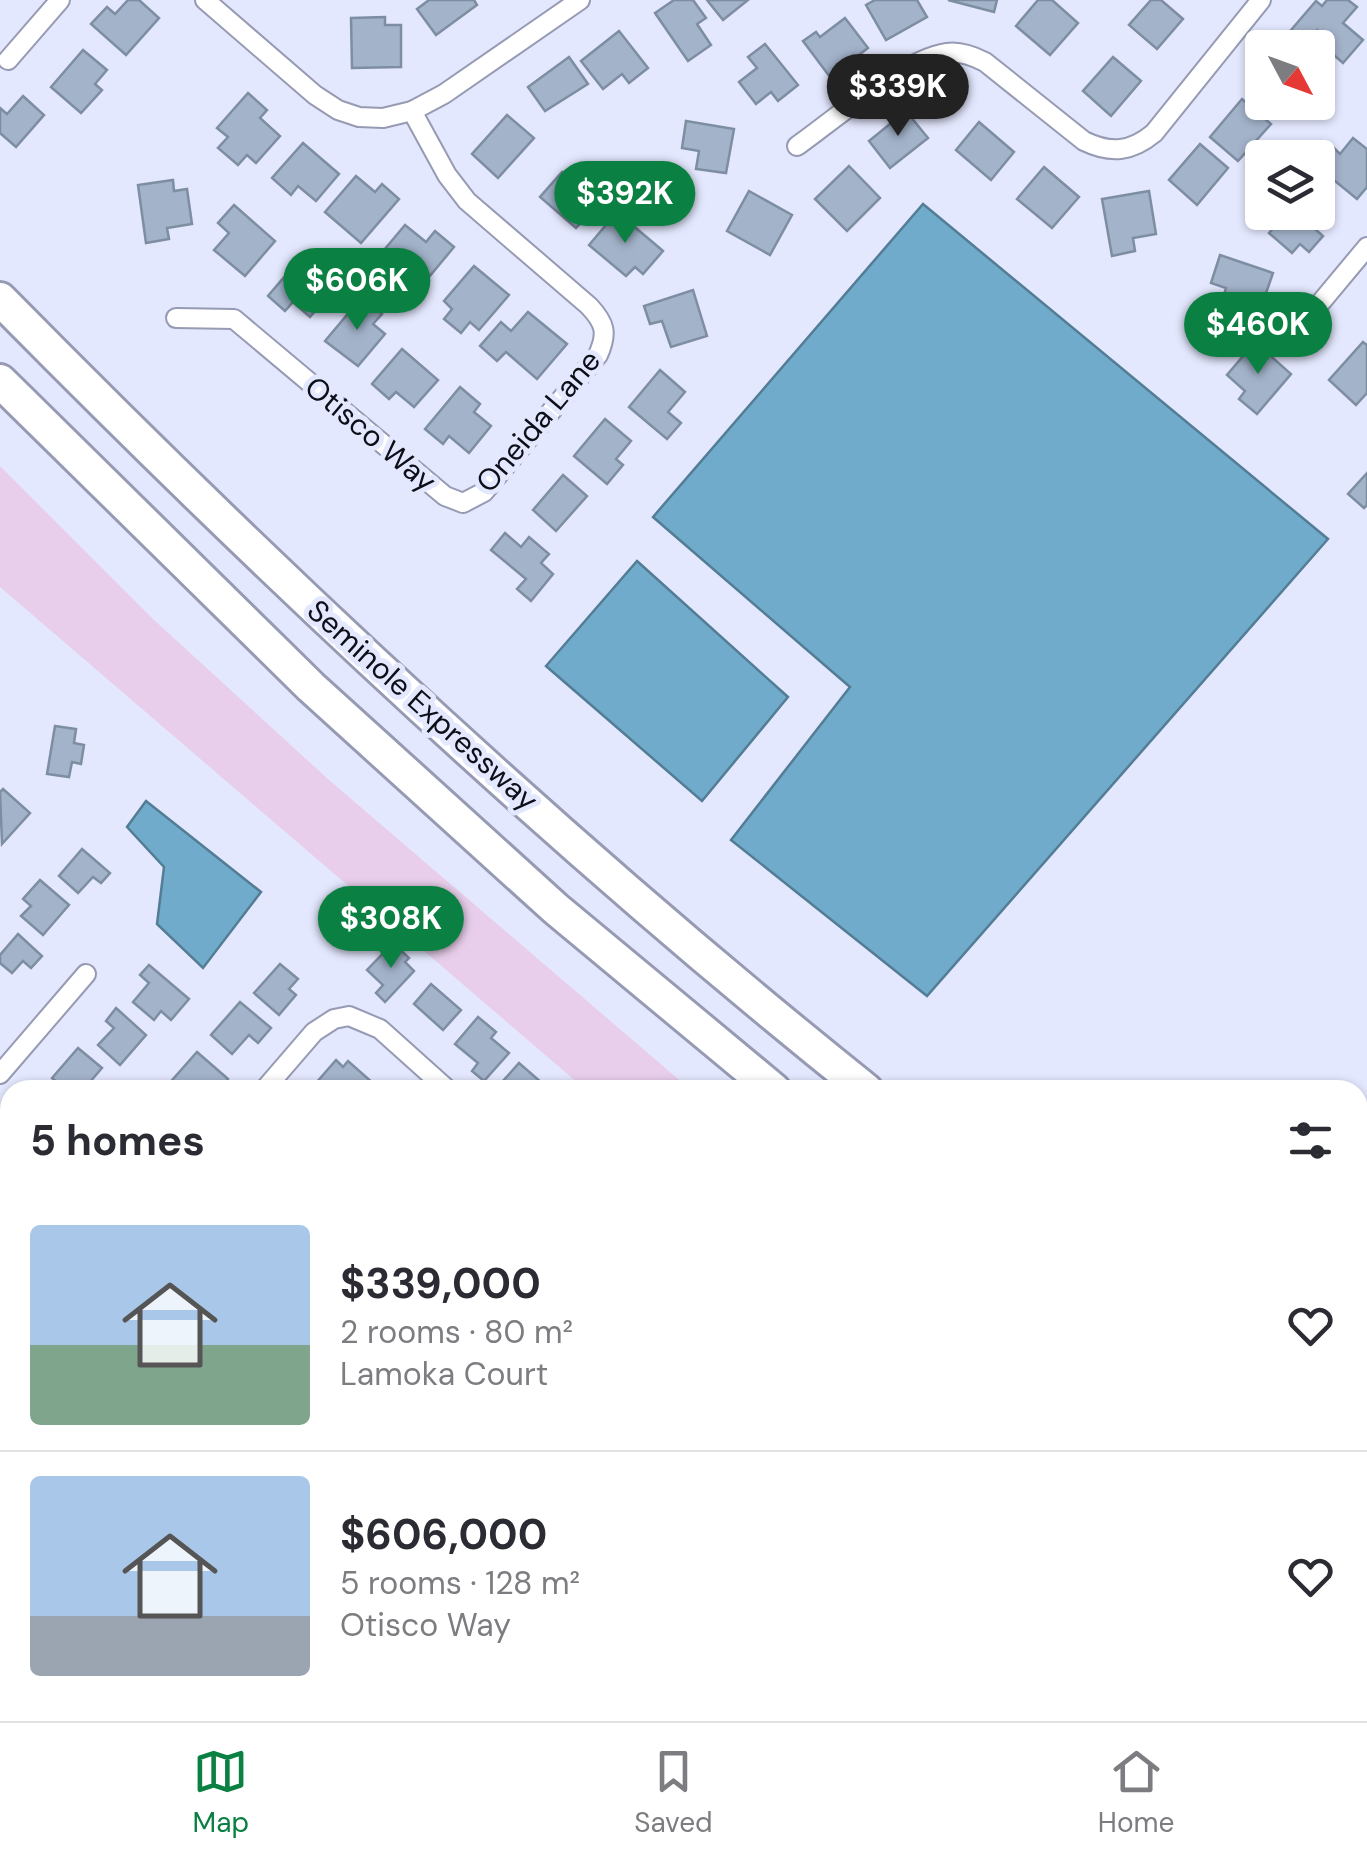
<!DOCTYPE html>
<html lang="en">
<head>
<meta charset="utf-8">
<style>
  :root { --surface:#fff; --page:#f2f2f3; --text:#2b2b33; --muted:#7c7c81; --line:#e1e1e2; --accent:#0b8043 }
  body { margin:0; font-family:"DM Sans",sans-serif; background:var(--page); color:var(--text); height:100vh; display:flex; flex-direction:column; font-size:38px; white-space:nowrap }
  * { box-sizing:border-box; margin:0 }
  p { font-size:32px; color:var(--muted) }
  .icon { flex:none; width:55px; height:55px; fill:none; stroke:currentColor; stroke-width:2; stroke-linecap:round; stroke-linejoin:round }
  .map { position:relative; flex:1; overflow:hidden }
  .sheet { position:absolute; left:0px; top:1080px; width:1368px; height:642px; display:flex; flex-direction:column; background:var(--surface); border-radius:30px 30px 0 0; box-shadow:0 2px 8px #0004 }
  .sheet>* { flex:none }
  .needle { width:65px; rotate:131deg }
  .fabs { position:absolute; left:1245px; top:30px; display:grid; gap:20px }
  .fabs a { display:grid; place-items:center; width:90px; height:90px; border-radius:10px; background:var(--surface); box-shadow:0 2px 8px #0004; font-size:50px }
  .price { position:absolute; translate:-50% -85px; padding:0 22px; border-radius:35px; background:var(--accent); color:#fff; font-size:32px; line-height:65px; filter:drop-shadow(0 2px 5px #0008) }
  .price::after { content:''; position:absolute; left:50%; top:60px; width:30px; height:22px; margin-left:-15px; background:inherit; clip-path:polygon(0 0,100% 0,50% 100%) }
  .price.active { background:#222; color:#fff }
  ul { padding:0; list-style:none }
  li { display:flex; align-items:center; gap:30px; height:250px; padding:0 30px }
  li+li { border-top:2px solid var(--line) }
  li span { display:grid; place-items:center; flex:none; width:280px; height:200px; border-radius:10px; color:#555 }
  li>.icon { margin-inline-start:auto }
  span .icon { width:120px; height:120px; fill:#fffc; stroke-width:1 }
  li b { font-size:42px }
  h2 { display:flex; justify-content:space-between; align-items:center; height:120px; padding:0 30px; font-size:42px }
  .dock { display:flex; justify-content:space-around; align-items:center; height:140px; border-top:2px solid var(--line); background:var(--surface); font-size:28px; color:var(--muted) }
  .dock a { display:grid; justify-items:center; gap:5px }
  .dock .active { color:var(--accent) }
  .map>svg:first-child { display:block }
</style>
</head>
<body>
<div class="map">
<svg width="1367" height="1721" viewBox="0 0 1367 1721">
  <rect width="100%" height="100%" fill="#e4e8fe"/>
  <!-- green -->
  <g fill="#e8ceeb">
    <polygon points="0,466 153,619 329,780 691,1090 586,1090 0,587"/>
    <polygon points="1358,1616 1367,1622 1367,1721 1190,1721 1197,1713 1358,1712"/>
    <polygon points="829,1712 905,1713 914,1721 822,1721"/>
    <polygon points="980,1712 1057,1713 1057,1721 973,1721"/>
  </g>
  <!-- water -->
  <g fill="#71abcb" stroke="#537c95" stroke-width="2.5">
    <polygon points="923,204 1328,539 927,996 731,840 850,687 653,517"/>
    <polygon points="637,561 788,697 702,801 546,666"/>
    <polygon points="146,801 261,892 203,968 157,924 164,867 127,827"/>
    <polygon points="1057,1713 1057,1712 1197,1713 1190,1721 1057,1721"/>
  </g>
  <!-- building -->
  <g fill="#a3b3ca" stroke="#7d8da2" stroke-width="2.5">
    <polygon points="128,0 139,0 159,18 126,55 91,24 107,7 115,14"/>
    <polygon points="429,0 474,0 477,5 436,35 417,9"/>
    <polygon points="674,0 693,0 706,18 697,24 711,45 688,61 655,13"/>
    <polygon points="707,0 748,0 723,20"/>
    <polygon points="875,0 917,0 927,17 886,40 866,5"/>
    <polygon points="948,0 997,0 994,12"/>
    <polygon points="1038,0 1052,0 1078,23 1050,55 1016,26"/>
    <polygon points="1151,0 1161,0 1183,19 1157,49 1129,25"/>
    <polygon points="1327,0 1348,0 1357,7 1343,23 1363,40 1343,63 1327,49 1332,43 1317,30 1306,43 1291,30 1316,1 1322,6"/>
    <polygon points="385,17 385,25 401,25 401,67 352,68 351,18"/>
    <polygon points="845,18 868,48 830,77 803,41 816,32 820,37"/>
    <polygon points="619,31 648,68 629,83 622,74 603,89 581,61"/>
    <polygon points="765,44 798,85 778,101 771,92 756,104 739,82 757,68 748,57"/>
    <polygon points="83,50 107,70 95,84 102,90 81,113 51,87"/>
    <polygon points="569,57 588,84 545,111 528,87"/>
    <polygon points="1113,57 1141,81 1111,116 1083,91"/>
    <polygon points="248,93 267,110 260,118 280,136 256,163 247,155 238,165 218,148 228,137 217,128"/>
    <polygon points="23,96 44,115 16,147 0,133 0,108 7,114"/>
    <polygon points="1242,99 1271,124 1238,161 1210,137"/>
    <polygon points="906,111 928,138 890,168 869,141"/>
    <polygon points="507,115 534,138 498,178 472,154"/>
    <polygon points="686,121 734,129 726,173 696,169 699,151 682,148"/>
    <polygon points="979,122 1014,152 991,180 956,150"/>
    <polygon points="1353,138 1367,149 1367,187 1357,199 1318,167 1332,146 1340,154"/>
    <polygon points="303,143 339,174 316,201 298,186 291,195 272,178"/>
    <polygon points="1200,144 1228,168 1197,205 1169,180"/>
    <polygon points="849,166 880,198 847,231 815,199"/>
    <polygon points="1044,167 1079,197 1052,228 1017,199"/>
    <polygon points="562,172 598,203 576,228 540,197"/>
    <polygon points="356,176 375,192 382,184 399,199 361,243 325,212"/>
    <polygon points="173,180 174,191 187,189 192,224 167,228 169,239 146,243 138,185"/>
    <polygon points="749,191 792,215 770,255 727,231"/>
    <polygon points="1149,191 1156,234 1133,238 1135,251 1112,256 1102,199"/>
    <polygon points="1318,197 1332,209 1315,229 1323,236 1309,252 1300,244 1292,253 1269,233 1287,212 1318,212"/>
    <polygon points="234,205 275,241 245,276 214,250 229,233 218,223"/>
    <polygon points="617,212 663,251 643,274 635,267 626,276 589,245"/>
    <polygon points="405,225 426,242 435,231 454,247 424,283 384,250"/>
    <polygon points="303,255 312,263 317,257 332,271 325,279 335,288 310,317 293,302 285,311 268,296"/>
    <polygon points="1220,255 1273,273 1258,316 1221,304 1226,288 1211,283"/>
    <polygon points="474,266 509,295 479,330 470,322 461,333 444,319 452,309 444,301"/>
    <polygon points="693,290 707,336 671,347 662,321 650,324 644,306"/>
    <polygon points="362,297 382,314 373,324 385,334 358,366 325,341"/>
    <polygon points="528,312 567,344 537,379 506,352 497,361 480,346 501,322 511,331"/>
    <polygon points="1255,342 1291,374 1257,414 1239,399 1245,391 1227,375"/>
    <polygon points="1363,342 1367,345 1367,393 1356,405 1329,380"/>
    <polygon points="402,349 438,380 414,407 396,392 389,399 372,384"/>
    <polygon points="660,370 685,392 668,412 681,423 667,439 629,407"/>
    <polygon points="460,387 480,404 474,412 491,426 469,453 449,436 443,444 425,429"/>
    <polygon points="605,419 631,441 616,459 623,465 607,484 574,456"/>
    <polygon points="1367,473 1367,505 1364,508 1348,494"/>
    <polygon points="563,475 587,496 556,531 533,510"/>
    <polygon points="505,533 521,547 529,537 549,554 541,563 553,574 531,601 517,589 526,579 491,550"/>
    <polygon points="55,726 76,729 74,743 84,745 81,764 72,762 69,777 47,774"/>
    <polygon points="3,789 30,813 2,844 0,792"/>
    <polygon points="82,849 110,873 101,883 93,877 78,893 59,876"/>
    <polygon points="40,880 69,905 43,935 21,916 31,906 23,899"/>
    <polygon points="18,934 42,956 31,968 23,961 12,973 0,963 0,955"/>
    <polygon points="393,943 409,958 405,962 414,971 385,1002 376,993 383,985 367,970"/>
    <polygon points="280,964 298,979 289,989 296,995 279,1015 254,993"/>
    <polygon points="149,965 189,999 171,1020 161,1011 154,1020 133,1002 149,983 140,975"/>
    <polygon points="431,984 461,1010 443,1030 414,1004"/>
    <polygon points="240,1002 271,1028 258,1043 249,1035 232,1054 211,1035"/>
    <polygon points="116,1008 146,1035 120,1065 98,1045 114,1028 106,1021"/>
    <polygon points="478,1017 496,1032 491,1038 509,1053 484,1081 472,1071 478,1063 455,1044"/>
    <polygon points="78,1048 102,1068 83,1090 66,1090 52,1078"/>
    <polygon points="197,1052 228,1079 219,1090 169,1090 166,1087"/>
    <polygon points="336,1060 343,1067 348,1061 373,1083 367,1090 326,1090 317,1082"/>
    <polygon points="519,1063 550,1090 495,1090"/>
    <polygon points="10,1143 10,1180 8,1182 0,1174 0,1155"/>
    <polygon points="10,1265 10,1299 0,1291 0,1276"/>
    <polygon points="10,1690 10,1712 38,1712 43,1716 39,1721 0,1721 0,1701"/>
    <polygon points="514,1712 538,1712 543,1721 500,1721"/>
    <polygon points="559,1712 599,1712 601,1719 562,1721"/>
    <polygon points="617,1712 662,1712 636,1721 620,1721"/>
    <polygon points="685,1712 726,1712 725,1721 684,1721"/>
    <polygon points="927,1712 961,1712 964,1719 931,1721"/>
  </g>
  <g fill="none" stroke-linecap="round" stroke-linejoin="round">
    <!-- minor casing -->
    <g stroke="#969ab3" stroke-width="22">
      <g id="minor">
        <polyline points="205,0 315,95 338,110 359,117 383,118 412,111 444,94 580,0"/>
        <polyline points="8,60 60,0"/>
        <path d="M797,146C834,120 904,59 947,53C960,51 973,56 985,62L1084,141C1111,154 1131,152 1154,133L1261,0"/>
        <polyline points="1312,313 1367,247"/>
        <path d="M176,318L234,319L445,496L463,503L484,492L598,355C608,333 605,323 589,306L467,201L447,175L412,111"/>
        <polyline points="0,1074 86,974"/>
        <polyline points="264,1090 314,1032 334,1019 349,1016 380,1029 448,1090"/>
        <path d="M10,1395C0,1444 5,1531 10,1584"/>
        <polyline points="88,1712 99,1721"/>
        <polyline points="451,1712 455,1721"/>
        <polyline points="241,1721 256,1712"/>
        <polyline points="400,1721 418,1712"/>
      </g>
    </g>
    <!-- motorway casing -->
    <g stroke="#969ab3" stroke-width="38">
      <g id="motorway">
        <path d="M0,299C274,577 561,846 866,1090"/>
        <polyline points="0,381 311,687 556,909 774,1090"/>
        <polyline points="1358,1468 1367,1475"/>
        <polyline points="1358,1539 1367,1545"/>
      </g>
    </g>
    <!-- path -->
    <g stroke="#8d90a1" stroke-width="2.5" stroke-dasharray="8 5" stroke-linecap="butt">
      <polyline points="1358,1416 1367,1414"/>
      <polyline points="319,1721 336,1712"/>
    </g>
    <!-- minor -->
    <use href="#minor" stroke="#fff" stroke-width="18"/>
    <!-- motorway -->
    <use href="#motorway" stroke="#fff" stroke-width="32"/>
  </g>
  <g text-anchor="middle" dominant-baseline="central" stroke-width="10" stroke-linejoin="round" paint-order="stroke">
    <!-- street labels -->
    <g font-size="30" fill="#0d0e17" stroke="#e4e8fe">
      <text transform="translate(538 421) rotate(-50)">Oneida Lane</text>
      <text transform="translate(371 434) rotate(40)">Otisco Way</text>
      <text transform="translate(423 705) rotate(42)">Seminole Expressway</text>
    </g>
  </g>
</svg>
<div class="fabs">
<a><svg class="needle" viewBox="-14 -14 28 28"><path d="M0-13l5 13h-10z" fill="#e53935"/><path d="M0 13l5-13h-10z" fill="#7c7c81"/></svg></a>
<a><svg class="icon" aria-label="layers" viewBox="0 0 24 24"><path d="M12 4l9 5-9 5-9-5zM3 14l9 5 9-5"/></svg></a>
</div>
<b class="price active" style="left:898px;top:139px">$339K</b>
<b class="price" style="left:625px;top:246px">$392K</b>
<b class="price" style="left:357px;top:333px">$606K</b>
<b class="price" style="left:1258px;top:377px">$460K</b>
<b class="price" style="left:391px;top:971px">$308K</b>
<section class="sheet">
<h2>5 homes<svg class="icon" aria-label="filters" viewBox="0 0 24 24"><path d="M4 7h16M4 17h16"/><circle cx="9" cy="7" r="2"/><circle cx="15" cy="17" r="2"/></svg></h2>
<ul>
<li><span style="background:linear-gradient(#a9c7e8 60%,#7fa58c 0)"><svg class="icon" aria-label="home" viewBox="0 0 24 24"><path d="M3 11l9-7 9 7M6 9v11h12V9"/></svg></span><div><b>$339,000</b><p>2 rooms · 80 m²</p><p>Lamoka Court</p></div><svg class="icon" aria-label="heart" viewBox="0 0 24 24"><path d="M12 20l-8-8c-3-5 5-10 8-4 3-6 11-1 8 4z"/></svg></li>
<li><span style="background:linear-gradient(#a9c7e8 70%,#9aa5b1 0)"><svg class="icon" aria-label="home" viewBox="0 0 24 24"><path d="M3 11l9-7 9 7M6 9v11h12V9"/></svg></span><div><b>$606,000</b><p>5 rooms · 128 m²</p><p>Otisco Way</p></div><svg class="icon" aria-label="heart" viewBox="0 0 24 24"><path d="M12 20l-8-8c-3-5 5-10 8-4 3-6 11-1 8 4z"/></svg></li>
</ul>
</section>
</div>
<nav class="dock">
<a class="active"><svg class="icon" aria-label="map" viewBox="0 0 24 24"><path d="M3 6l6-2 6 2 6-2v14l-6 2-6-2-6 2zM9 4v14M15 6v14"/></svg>Map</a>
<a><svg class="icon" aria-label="saved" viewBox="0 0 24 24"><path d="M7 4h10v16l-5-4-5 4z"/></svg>Saved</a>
<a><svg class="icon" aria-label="home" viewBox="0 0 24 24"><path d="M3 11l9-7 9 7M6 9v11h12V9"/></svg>Home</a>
</nav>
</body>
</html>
